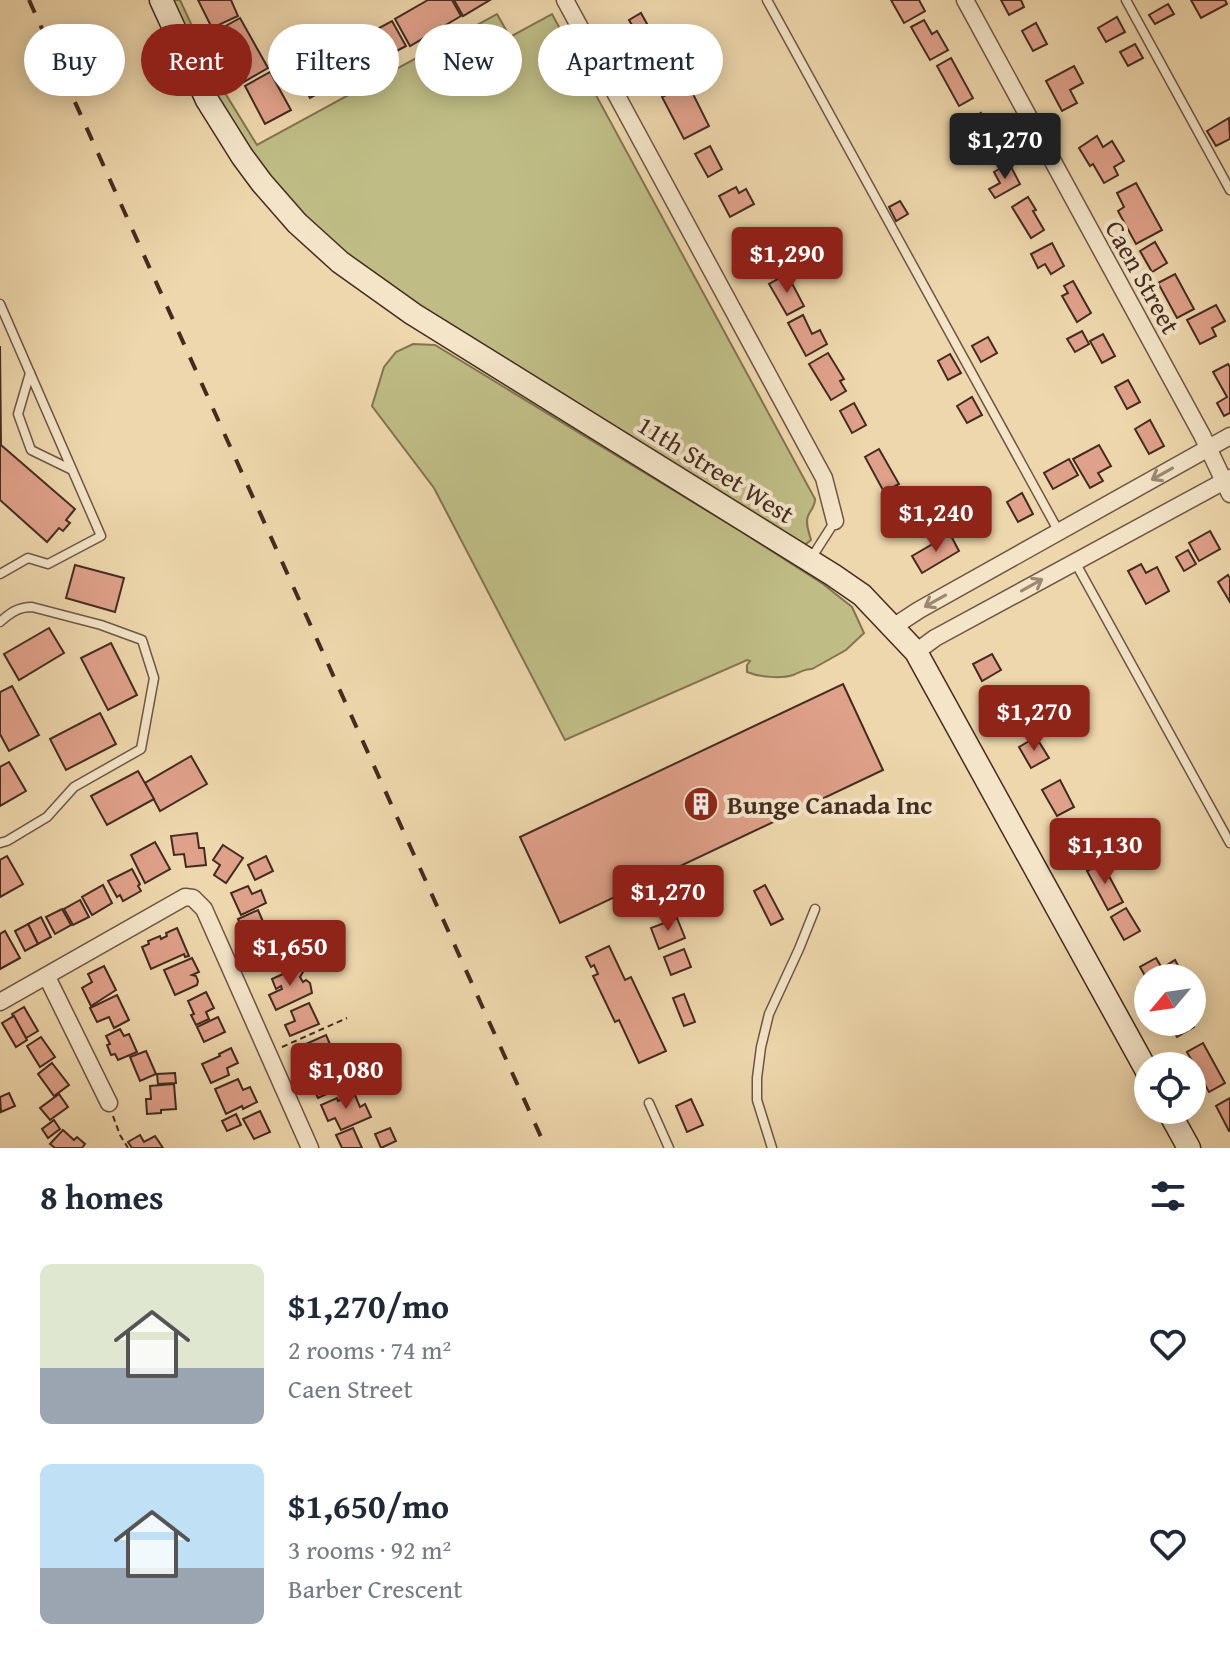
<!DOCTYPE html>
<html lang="en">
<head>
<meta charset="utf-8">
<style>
  :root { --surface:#fff; --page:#f2f2f3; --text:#1f2937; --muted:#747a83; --accent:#8f2418 }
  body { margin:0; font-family:"Gentium Book Plus",serif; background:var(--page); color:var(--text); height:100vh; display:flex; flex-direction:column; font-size:30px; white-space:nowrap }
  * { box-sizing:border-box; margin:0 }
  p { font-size:26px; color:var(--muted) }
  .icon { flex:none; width:44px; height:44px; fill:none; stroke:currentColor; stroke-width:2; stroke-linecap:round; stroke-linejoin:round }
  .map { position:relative; height:1148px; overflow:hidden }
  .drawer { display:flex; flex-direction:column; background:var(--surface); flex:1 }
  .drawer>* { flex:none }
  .banner { position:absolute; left:24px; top:24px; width:800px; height:72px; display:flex; gap:16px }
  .needle { width:52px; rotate:241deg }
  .buttons { position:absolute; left:1134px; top:964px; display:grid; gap:16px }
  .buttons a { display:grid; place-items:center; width:72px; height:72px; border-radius:50%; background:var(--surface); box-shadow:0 4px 20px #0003; font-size:40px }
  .price { position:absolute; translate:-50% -68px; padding:0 18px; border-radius:8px; background:var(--accent); color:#fff; font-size:26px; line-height:52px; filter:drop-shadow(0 2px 4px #0008) }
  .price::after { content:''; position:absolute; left:50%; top:48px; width:24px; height:18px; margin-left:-12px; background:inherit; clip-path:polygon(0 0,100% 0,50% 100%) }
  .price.active { background:#222; color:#fff }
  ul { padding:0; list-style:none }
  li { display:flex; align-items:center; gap:24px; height:200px; padding:0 40px }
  li span { display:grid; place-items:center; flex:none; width:224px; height:160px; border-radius:12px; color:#555 }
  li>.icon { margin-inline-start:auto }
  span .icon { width:96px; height:96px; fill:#fffc; stroke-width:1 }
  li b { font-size:34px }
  h2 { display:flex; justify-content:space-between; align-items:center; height:96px; padding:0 40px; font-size:34px }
  .tag { padding:0 28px; border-radius:36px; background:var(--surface); box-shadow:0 4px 20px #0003; font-size:28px; line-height:72px }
  .tag.active { background:var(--accent); color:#fff }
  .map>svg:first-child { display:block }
</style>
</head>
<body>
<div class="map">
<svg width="1230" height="1148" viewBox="0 0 1230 1148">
  <rect width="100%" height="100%" fill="#eed7ac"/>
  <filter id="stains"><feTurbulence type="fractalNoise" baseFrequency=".0025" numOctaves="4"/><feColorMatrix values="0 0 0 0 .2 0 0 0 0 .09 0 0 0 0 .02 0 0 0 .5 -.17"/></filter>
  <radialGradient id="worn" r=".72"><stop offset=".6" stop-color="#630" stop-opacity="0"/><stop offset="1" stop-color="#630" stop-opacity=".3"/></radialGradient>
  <!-- green -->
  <g fill="#bfbd85" stroke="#827453" stroke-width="2">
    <path d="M168,0H180L217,80L257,145L497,14L510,37L552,14L815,499C815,507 811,509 808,516C805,524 809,532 811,540L806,544L799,545L497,357L362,269L286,199L237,137Z"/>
    <path d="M413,344L435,345L742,532L823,584L852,607L864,633L846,650L812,669C804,669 801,672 793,675C781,679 759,677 747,672V665L750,661L747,660L565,740L434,488L372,406L384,367L396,352Z"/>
  </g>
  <!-- building -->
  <g fill="#e0a18a" stroke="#442b21" stroke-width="2">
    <polygon points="198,0 231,0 238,16 212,28"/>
    <polygon points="428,0 452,0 461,16 410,46 395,19"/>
    <polygon points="454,0 490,0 463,16"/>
    <polygon points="891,0 919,0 925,11 904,23"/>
    <polygon points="1001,0 1021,0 1024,7 1009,15"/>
    <polygon points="1191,0 1225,0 1227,4 1201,18"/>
    <polygon points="1168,4 1174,14 1155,24 1149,15"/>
    <polygon points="641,13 657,42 640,52 629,34 635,30 629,20"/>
    <polygon points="1117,17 1125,32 1106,42 1098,28"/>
    <polygon points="240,18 268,68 242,83 215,32"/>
    <polygon points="924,20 932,34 937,31 948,50 930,60 911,27"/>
    <polygon points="392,21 406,46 365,68 351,43"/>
    <polygon points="1036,23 1047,44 1033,51 1022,31"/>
    <polygon points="349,44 363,69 310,98 296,72"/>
    <polygon points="1135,44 1143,58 1128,66 1120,52"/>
    <polygon points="658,53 673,80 659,88 644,61"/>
    <polygon points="951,58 973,98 959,106 937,66"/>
    <polygon points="1074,66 1083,83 1070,90 1077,103 1062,111 1046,81"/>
    <polygon points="270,72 291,110 265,124 245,86"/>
    <polygon points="682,87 686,95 692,92 709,126 684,139 662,97"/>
    <polygon points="981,113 990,132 977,139 975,135 965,141 957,126"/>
    <polygon points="1229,118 1230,139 1216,146 1207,131"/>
    <polygon points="1097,136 1103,147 1112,141 1124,161 1114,167 1118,175 1104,183 1093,164 1090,166 1079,148"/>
    <polygon points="710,146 722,169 708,177 695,154"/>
    <polygon points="1009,163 1020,184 995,198 989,189 1000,183 994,172"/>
    <polygon points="1136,183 1162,230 1136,244 1118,211 1124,207 1117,193"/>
    <polygon points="736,187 739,193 746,189 754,204 730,217 719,196"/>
    <polygon points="1028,197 1036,210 1033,211 1044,230 1031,238 1012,207"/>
    <polygon points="900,201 908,214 896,221 889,207"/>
    <polygon points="760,231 772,252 757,260 745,239"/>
    <polygon points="1155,242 1167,263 1152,272 1140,251"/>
    <polygon points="1052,243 1064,266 1051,274 1045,264 1038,268 1031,254"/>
    <polygon points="787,274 804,306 787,315 769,284"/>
    <polygon points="1175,274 1194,309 1177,318 1158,283"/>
    <polygon points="1073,281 1091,313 1077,322 1062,296 1068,293 1064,286"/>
    <polygon points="1216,305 1225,321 1212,328 1216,336 1200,344 1187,320"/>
    <polygon points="803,315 812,334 820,330 827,344 806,356 788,323"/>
    <polygon points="1082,331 1089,344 1075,352 1067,339"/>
    <polygon points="1103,334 1115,356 1102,363 1090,341"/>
    <polygon points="988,337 997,353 981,362 972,346"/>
    <polygon points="0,346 1,445 75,509 66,520 70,523 63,531 59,528 47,542 0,500"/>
    <polygon points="828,353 844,379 840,381 846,391 831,400 809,364"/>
    <polygon points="950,354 961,373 948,380 938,361"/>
    <polygon points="1228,364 1230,367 1230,413 1224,416 1217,403 1227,397 1213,372"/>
    <polygon points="1128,380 1140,402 1127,409 1115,387"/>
    <polygon points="972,397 982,415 967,423 957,406"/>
    <polygon points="854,403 866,425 852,433 840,411"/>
    <polygon points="1150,420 1164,446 1149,454 1135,429"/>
    <polygon points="1099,445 1111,466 1098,473 1103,481 1090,488 1073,459"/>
    <polygon points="879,449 899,484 884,492 865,457"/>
    <polygon points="1069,459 1078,475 1053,489 1044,473"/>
    <polygon points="904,492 919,520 904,529 889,501"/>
    <polygon points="1022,493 1033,514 1018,522 1007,502"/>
    <polygon points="1210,531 1220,549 1199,561 1189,543"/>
    <polygon points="950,534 959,551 922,573 912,556"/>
    <polygon points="1188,550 1196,564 1184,571 1176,557"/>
    <polygon points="1141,564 1146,573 1157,567 1169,591 1146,604 1128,571"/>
    <polygon points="75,565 124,578 115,612 66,598"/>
    <polygon points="1228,575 1230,578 1230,602 1218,582"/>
    <polygon points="49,628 64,653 19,680 4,654"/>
    <polygon points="111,643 137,695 108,710 81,658"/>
    <polygon points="992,654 1001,670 982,681 973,664"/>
    <polygon points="843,684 883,770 560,923 520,837"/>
    <polygon points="12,686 39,735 9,751 0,734 0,692"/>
    <polygon points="1014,692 1027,715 1009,726 996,702"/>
    <polygon points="100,713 116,744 66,770 50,739"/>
    <polygon points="1036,737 1049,758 1031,768 1019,747"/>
    <polygon points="191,756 207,784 160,811 145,783"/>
    <polygon points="9,762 26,791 0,806 0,767"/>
    <polygon points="138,771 154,799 107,825 91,796"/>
    <polygon points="1060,780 1074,807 1057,816 1042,790"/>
    <polygon points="1081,820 1091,838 1097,835 1106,850 1082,864 1078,856 1075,858 1066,844 1072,840 1065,829"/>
    <polygon points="197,833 199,848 204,848 206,865 186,867 184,854 174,855 171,836"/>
    <polygon points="155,842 170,869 145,883 131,855"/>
    <polygon points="223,845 243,858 226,883 214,875 220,865 213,860"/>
    <polygon points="7,856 23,884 0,897 0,860"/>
    <polygon points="266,856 273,871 255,880 248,865"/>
    <polygon points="1102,863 1123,902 1108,910 1087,871"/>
    <polygon points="132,869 140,884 138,886 141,891 123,901 120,895 117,897 108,881"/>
    <polygon points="103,885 112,903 92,915 82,897"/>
    <polygon points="765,885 783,919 771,925 754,891"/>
    <polygon points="248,886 252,894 261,890 266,903 241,915 231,893"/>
    <polygon points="80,900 89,917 73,925 64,909"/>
    <polygon points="1126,908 1140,931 1124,940 1111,917"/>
    <polygon points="62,909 71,925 55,934 46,917"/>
    <polygon points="258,910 270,938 250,947 238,919"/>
    <polygon points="41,917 51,937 38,944 28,924"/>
    <polygon points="677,918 685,938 659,949 651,928"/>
    <polygon points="28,924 38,944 25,951 15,931"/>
    <polygon points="177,928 189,956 185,957 184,954 151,969 142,947 149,944 148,941 160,936 161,939 167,936 166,933"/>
    <polygon points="5,931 20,958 0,969 0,934"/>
    <polygon points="281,937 292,961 274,970 269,959 258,964 251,950"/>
    <polygon points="609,946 625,980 631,977 666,1051 639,1063 619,1020 615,1022 593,976 598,974 594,965 591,967 586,957"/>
    <polygon points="684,949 691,967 671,975 664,957"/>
    <polygon points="192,958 199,972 192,975 196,976 198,981 197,985 175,995 164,970"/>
    <polygon points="1156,958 1162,968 1175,960 1182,973 1173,978 1148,978 1148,981 1140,967"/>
    <polygon points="104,966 116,990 91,1006 82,988 92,982 88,974"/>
    <polygon points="298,967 303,972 300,977 303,982 306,980 310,983 312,993 276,1010 269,995 282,989 281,986 276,989 272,979"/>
    <polygon points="206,992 214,1008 206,1012 209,1019 196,1025 191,1015 194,1014 188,1001"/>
    <polygon points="684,994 695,1022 684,1026 673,998"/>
    <polygon points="117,995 129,1020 114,1028 109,1017 97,1022 90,1008"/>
    <polygon points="309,1003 319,1024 290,1036 285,1025 295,1021 291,1011"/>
    <polygon points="24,1007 38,1031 26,1038 12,1014"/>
    <polygon points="14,1016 27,1040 16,1047 2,1023"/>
    <polygon points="218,1017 225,1032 204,1042 197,1027"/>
    <polygon points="1168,1022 1191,1022 1194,1027 1177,1037"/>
    <polygon points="120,1029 124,1036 129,1034 137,1052 118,1060 115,1054 111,1055 107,1045 110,1044 106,1036"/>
    <polygon points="326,1035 336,1058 312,1068 308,1057 304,1059 299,1047"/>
    <polygon points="41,1037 55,1057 40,1067 27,1046"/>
    <polygon points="1203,1043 1225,1083 1209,1092 1187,1052"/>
    <polygon points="231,1048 238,1063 227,1068 229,1075 211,1083 202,1064 220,1056 219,1054"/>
    <polygon points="146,1051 156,1074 140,1081 130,1057"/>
    <polygon points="52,1063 69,1085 54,1096 38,1074"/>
    <polygon points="334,1065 339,1076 344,1074 349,1084 318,1098 312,1086 317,1084 312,1074"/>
    <polygon points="175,1073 176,1083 158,1084 157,1074"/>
    <polygon points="238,1079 243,1090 250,1087 257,1102 243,1109 242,1106 226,1114 215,1089"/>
    <polygon points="174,1084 176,1109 161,1110 161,1113 147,1114 146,1099 151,1099 150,1086"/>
    <polygon points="9,1093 15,1106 1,1112 0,1097"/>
    <polygon points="354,1093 360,1107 365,1104 371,1117 341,1130 335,1118 328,1121 321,1105 337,1098 338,1101"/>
    <polygon points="59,1094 68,1107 50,1120 40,1108"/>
    <polygon points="1230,1098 1230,1131 1229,1131 1216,1106"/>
    <polygon points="691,1099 703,1125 687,1132 676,1106"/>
    <polygon points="260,1111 270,1132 254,1139 243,1119"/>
    <polygon points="236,1114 241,1125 227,1131 222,1121"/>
    <polygon points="54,1120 60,1129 48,1138 42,1129"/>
    <polygon points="353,1128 362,1148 342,1148 336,1135"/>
    <polygon points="390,1128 396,1141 381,1148 375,1134"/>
    <polygon points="63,1130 74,1140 77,1137 85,1144 82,1148 55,1148 50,1144"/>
    <polygon points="140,1135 144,1142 155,1136 163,1148 132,1148 128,1142"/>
  </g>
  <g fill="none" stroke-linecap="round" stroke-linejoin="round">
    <!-- service casing -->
    <g stroke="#6e5644" stroke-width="11">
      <g id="service">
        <polyline points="767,0 1059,532"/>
        <polyline points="1126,0 1230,190"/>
        <polyline points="0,304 101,536 48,564 28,558 0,574"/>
        <polyline points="30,373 18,414 31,450 70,469"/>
        <polyline points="812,557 835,521"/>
        <polyline points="1075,562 1230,843"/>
        <path d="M0,622C10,613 18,607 32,607L101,625L142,640L154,678L141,749L74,787L47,817L7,841L0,843"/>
        <polyline points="649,1103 669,1148"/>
        <polyline points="772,1148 757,1100 757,1078 761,1047 769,1014 799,949 815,909"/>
      </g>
    </g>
    <!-- minor casing -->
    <g stroke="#6e5644" stroke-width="19">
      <g id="minor">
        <polyline points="565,0 824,478 835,521"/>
        <polyline points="965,0 1202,435 1230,494"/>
        <polyline points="893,627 919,610 1230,436"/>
        <polyline points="916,652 935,638 1230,478"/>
        <polyline points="47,977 109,1103"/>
        <polyline points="0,1002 185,897 193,898 204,909 310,1148"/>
      </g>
    </g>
    <!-- secondary casing -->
    <g stroke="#442b21" stroke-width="25">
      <g id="secondary">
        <polyline points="161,0 207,100 242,156 262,183 297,223 340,262 413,314 833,575 862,595 916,652 1148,1073"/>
        <polyline points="1168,1110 1189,1148"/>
      </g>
    </g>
    <!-- path -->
    <g stroke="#442b21" stroke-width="2" stroke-dasharray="6 4" stroke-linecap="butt">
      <polyline points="282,1047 347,1018"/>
      <polyline points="113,1116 120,1135 128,1148"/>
    </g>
    <!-- service -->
    <use href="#service" stroke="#f4e5c9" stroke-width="8"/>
    <!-- minor -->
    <use href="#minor" stroke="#f4e5c9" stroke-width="16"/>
    <!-- secondary -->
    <use href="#secondary" stroke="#f4e5c9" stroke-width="22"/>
    <!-- rail -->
    <polyline stroke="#442b21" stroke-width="4" stroke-dasharray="14 14" stroke-linecap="butt" points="29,0 546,1148"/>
  </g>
  <!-- one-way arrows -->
  <defs><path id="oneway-shaft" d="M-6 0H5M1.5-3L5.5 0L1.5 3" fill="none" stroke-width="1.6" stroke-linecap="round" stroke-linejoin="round" transform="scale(2)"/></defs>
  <g stroke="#9c8875">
    <use href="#oneway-shaft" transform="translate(1162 474) rotate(151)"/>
    <use href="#oneway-shaft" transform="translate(1032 585) rotate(-29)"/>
    <use href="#oneway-shaft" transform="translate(935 601) rotate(151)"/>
  </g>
  <!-- icons -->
  <defs>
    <g id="building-disc" transform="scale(1.8)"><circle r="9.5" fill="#8f2418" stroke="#f4e5c9"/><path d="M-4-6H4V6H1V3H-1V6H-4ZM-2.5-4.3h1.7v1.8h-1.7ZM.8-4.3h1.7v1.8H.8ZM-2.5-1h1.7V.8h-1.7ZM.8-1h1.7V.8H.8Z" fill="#fff"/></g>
  </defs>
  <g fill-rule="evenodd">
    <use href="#building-disc" x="701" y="804"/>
  </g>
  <g text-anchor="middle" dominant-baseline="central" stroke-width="8" stroke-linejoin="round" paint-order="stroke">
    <!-- street labels -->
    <g font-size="26" fill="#442b21" stroke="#f4e5c9">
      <text transform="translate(1143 277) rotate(61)">Caen Street</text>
      <text transform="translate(716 469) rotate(32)">11th Street West</text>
    </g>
    <!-- poi labels -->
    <g font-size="26" font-weight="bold" fill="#442b21" stroke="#f4e5c9" text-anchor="start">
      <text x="727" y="804">Bunge Canada Inc</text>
    </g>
  </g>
  <rect width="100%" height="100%" filter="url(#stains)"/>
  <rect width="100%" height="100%" fill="url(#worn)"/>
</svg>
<div class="buttons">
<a><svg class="needle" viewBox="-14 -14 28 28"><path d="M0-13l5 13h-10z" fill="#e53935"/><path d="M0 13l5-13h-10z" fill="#747a83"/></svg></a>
<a><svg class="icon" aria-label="locate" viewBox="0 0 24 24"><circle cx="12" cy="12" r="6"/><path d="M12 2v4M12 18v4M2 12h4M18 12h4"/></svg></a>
</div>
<b class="price active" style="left:1005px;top:181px">$1,270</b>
<b class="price" style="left:787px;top:295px">$1,290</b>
<b class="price" style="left:936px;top:554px">$1,240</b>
<b class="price" style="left:1034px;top:753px">$1,270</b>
<b class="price" style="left:1105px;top:886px">$1,130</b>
<b class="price" style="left:668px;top:933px">$1,270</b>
<b class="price" style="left:290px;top:988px">$1,650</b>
<b class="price" style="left:346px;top:1111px">$1,080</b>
<div class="banner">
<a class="tag">Buy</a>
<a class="tag active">Rent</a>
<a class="tag">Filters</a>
<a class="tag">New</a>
<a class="tag">Apartment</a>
</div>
</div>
<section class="drawer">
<h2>8 homes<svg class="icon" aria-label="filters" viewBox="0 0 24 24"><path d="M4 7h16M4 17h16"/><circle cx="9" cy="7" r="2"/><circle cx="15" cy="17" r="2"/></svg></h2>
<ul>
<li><span style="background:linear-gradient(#dfe7d0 65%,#9aa5b1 0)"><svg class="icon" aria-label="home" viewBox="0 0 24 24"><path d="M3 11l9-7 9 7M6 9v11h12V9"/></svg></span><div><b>$1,270/mo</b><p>2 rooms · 74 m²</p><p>Caen Street</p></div><svg class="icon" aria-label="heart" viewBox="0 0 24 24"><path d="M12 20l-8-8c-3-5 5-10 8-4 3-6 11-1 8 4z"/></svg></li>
<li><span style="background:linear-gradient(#bfe0f5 65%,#9aa5b1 0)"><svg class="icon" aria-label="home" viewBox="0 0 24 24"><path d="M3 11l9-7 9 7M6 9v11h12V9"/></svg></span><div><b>$1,650/mo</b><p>3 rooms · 92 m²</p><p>Barber Crescent</p></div><svg class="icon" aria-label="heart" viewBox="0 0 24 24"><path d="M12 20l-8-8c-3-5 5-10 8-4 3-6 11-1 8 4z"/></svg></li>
</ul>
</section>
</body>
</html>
